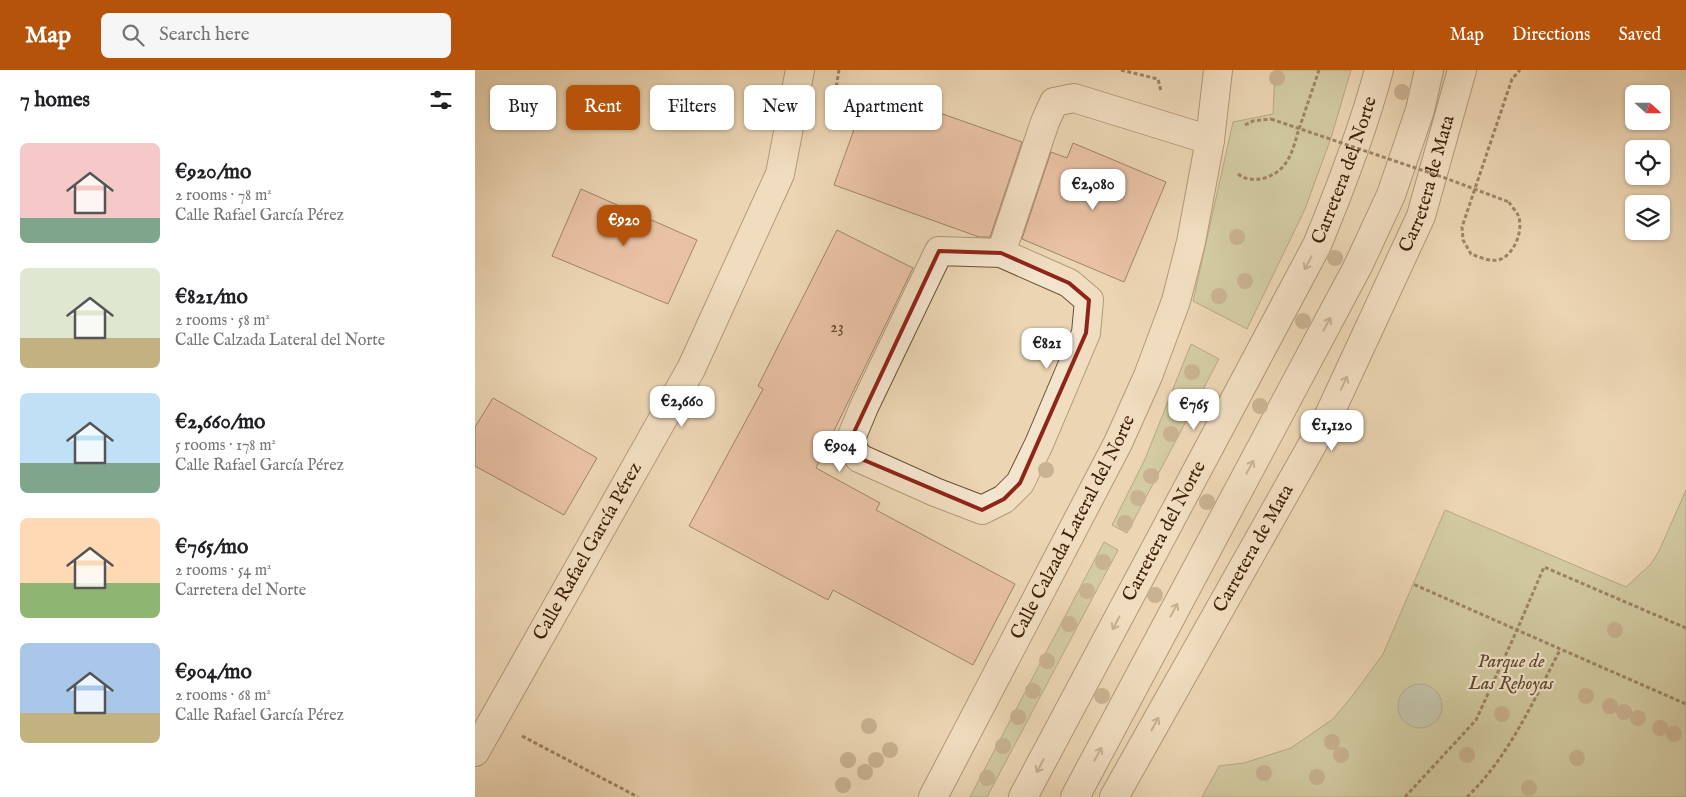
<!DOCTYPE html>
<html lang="en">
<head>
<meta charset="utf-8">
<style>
  :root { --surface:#fff; --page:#f6f6f6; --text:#202124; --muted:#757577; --accent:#b45309 }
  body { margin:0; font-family:"IM FELL English",serif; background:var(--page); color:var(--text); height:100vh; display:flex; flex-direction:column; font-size:19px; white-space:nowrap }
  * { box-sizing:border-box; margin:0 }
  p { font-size:16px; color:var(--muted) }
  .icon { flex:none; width:28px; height:28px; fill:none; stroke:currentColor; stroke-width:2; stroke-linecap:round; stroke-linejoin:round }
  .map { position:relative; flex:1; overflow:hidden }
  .panel { display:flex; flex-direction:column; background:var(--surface); width:475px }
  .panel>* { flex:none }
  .banner { position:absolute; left:15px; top:15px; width:475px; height:45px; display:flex; gap:10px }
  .needle { width:32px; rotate:111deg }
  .buttons { position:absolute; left:1150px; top:15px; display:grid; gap:10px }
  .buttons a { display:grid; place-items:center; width:45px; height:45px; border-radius:8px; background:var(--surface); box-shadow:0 1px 4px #0004; font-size:25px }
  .price { position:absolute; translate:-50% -42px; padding:0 11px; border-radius:10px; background:#fff; color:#222; font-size:16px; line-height:32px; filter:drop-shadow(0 1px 2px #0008) }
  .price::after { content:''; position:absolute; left:50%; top:30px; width:15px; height:11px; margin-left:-8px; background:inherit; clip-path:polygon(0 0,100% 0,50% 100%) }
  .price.current { background:var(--accent); color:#fff }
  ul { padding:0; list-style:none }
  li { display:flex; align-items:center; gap:15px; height:125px; padding:0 20px }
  li span { display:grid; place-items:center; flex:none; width:140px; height:100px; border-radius:8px; color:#555 }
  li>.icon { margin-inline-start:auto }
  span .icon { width:60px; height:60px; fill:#fffc; stroke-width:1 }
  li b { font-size:21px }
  h2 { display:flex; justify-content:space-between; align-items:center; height:60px; padding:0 20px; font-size:21px }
  .chip { padding:0 18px; border-radius:8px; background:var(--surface); box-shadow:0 1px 4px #0004; font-size:18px; line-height:45px }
  .chip.current { background:var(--accent); color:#fff }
  header { display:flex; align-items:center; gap:30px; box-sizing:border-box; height:70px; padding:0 25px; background:var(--accent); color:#fff }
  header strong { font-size:24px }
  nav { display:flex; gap:28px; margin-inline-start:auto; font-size:18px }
  .search { width:350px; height:45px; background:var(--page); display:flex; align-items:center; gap:12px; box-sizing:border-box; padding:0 18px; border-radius:8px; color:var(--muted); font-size:19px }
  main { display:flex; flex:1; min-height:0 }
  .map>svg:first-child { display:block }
</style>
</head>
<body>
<header>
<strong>Map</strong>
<div class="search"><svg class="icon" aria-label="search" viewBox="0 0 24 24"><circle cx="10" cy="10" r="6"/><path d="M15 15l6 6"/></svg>Search here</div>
<nav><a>Map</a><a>Directions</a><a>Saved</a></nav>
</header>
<main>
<section class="panel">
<h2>7 homes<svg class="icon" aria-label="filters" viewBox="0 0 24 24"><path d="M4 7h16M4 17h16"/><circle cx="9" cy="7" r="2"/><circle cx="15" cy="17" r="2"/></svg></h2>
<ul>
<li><span style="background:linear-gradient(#f6c9c9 75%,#7fa58c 0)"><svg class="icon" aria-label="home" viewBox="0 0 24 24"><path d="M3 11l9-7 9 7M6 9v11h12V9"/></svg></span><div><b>€920/mo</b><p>2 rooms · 78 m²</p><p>Calle Rafael García Pérez</p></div></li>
<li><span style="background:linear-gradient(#dfe7d0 70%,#c2b280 0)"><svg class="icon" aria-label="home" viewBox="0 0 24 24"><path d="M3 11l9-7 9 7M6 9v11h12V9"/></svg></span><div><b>€821/mo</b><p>2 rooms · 58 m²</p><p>Calle Calzada Lateral del Norte</p></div></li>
<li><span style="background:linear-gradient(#bfe0f5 70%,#7fa58c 0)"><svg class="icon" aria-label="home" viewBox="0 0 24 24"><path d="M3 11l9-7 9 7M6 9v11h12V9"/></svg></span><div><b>€2,660/mo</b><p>5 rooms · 178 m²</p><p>Calle Rafael García Pérez</p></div></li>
<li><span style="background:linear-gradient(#ffd9b3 65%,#8fb573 0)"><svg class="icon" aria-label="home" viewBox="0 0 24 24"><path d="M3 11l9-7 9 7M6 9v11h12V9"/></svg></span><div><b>€765/mo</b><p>2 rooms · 54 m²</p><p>Carretera del Norte</p></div></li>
<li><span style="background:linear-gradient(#a9c7e8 70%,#c2b280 0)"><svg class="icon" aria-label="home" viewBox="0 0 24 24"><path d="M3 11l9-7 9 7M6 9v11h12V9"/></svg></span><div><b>€904/mo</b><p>2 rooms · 68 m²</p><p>Calle Rafael García Pérez</p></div></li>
</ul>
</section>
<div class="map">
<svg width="1211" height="727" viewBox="0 0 1211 727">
  <rect width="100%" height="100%" fill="#ecd5b3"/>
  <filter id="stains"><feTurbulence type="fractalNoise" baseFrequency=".004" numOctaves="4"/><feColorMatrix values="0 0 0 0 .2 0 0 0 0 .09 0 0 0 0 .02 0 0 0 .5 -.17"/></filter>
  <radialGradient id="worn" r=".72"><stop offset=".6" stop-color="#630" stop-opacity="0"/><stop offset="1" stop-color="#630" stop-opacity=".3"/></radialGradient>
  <!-- green -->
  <g fill="#b4be8f" stroke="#7a704c">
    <polygon points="800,0 876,0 856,68 830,139 772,259 718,231 758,52 798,44"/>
    <polygon points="716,274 744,289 652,463 637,455 670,389"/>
    <polygon points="1211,420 1211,727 727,727 744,696 769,693 816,678 858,649 878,625 908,584 970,440 1151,517 1176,494 1184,481"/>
    <polygon points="629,472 643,480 512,727 495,727"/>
  </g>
  <!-- water -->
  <circle fill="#99b9ae" stroke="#757d6c" cx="945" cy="636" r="22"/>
  <!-- building -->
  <g fill="#e5ac94" stroke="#402208">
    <polygon points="394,18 547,72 515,167 504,167 359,115"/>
    <polygon points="598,73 691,112 649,212 547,169 576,82 592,88"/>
    <polygon points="106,119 222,170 193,234 77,186"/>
    <polygon points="362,160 438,198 341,398 405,433 401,440 540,514 498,595 358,520 353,530 214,456 288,319 283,316"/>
    <polygon points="18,328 122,388 89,445 0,396 0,357"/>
  </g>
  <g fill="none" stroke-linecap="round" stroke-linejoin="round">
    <!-- minor casing -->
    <g stroke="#6b4f33" stroke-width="30">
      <g id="minor">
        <polyline points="526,183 464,181 389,337 374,373 384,388 460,422 507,440 529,429 545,413 564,374 611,263 614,230 594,213 526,183 570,52 579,32 599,28 735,70"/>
        <path id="s1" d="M0,682L216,299L305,104L325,0"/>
        <path id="s2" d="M458,727L643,373L673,306L701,231L716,172L735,70L743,0"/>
        <path id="s3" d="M548,727L842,175C866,117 888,60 904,0"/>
        <polyline points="600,727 883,196 916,125 945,40 954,0"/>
        <path id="s4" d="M639,727L854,345L946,146L987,0"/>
      </g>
    </g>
    <!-- path -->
    <g stroke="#402208" stroke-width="3" stroke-dasharray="4 2.5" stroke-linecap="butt">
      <polyline points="646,0 683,9 686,21"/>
      <polyline points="357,42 364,0"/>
      <polyline points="770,55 778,51 796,49"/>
      <path d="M763,104C777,115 800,108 810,94C817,85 820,72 823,62C830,41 837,21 844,0"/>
      <path d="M1034,132C1036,136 1041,141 1043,145C1049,159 1040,183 1026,189C1016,193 1005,187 996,184L988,170L987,157L1037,9L1045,0"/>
      <polyline points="1211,558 1069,497 1042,560 1211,634"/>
      <polyline points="47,666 163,727"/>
      <polyline points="930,727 1001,650 1042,560 938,514"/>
      <path d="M992,727C1033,688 1059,630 1085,580"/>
    </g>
    <!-- minor -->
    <use href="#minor" stroke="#f3e4ce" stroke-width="28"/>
    <!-- path-bridge -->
    <polyline stroke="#402208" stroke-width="3" stroke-dasharray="4 2.5" stroke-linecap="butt" points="796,49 970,108 1034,132"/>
  </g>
  <!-- trees -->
  <g fill="#9d8868">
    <circle cx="802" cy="8" r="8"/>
    <circle cx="927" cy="22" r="8"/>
    <circle cx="762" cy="167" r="8"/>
    <circle cx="860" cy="188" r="8"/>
    <circle cx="770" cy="211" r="8"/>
    <circle cx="744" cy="226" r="8"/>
    <circle cx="828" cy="251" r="8"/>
    <circle cx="717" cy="302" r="8"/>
    <circle cx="785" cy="336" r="8"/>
    <circle cx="707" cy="339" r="8"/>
    <circle cx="696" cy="364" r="8"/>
    <circle cx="571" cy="400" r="8"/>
    <circle cx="676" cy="406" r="8"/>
    <circle cx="663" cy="428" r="8"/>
    <circle cx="732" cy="432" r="8"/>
    <circle cx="650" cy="453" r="8"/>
    <circle cx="628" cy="492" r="8"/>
    <circle cx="612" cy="521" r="8"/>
    <circle cx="680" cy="525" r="8"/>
    <circle cx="594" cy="554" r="8"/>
    <circle cx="1140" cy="560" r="8"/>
    <circle cx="572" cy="591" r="8"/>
    <circle cx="558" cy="621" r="8"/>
    <circle cx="627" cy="626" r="8"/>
    <circle cx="1111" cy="626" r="8"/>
    <circle cx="1135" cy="636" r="8"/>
    <circle cx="1149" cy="642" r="8"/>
    <circle cx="1027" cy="644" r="8"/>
    <circle cx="543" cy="647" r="8"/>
    <circle cx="1163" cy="648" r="8"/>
    <circle cx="394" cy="656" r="8"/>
    <circle cx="1185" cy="658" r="8"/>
    <circle cx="1199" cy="664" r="8"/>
    <circle cx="857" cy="672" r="8"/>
    <circle cx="528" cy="676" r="8"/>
    <circle cx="415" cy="680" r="8"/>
    <circle cx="866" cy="685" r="8"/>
    <circle cx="992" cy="685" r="8"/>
    <circle cx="1102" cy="688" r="8"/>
    <circle cx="373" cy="690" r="8"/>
    <circle cx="401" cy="690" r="8"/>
    <circle cx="390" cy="702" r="8"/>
    <circle cx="789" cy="703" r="8"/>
    <circle cx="842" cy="707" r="8"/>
    <circle cx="512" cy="708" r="8"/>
    <circle cx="368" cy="715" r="8"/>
    <circle cx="1054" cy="718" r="8"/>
  </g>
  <!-- one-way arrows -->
  <defs><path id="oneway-shaft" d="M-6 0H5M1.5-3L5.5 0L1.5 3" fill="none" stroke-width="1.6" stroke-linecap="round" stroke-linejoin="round" transform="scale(1.25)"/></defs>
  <g stroke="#9a836b">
    <use href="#oneway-shaft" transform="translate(833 193) rotate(118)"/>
    <use href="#oneway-shaft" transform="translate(852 254) rotate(-62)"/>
    <use href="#oneway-shaft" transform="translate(869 313) rotate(-65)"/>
    <use href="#oneway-shaft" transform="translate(775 397) rotate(-62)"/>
    <use href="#oneway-shaft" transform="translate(699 540) rotate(-62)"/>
    <use href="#oneway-shaft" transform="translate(641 553) rotate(118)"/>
    <use href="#oneway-shaft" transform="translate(680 654) rotate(-61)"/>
    <use href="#oneway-shaft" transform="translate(623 684) rotate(-62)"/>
    <use href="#oneway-shaft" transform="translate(565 696) rotate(118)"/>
  </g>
  <!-- marked area -->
  <path d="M0 0H1211V727H0ZM464,181L526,183L594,213L614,230L611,263L545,413L529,429L507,440L384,388L374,373Z" fill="#ecd5b3" fill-opacity=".55" fill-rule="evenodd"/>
  <path fill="none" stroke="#8f2418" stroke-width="4" stroke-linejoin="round" d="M464,181L526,183L594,213L614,230L611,263L545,413L529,429L507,440L384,388L374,373Z"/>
  <g text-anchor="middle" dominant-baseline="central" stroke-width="4.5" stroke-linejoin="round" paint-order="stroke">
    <!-- number labels -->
    <g font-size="16" fill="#69442b">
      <text x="362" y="258">23</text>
    </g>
    <!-- street labels -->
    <g font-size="19" fill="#402208" stroke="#f3e4ce">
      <text stroke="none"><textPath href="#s3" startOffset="705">Carretera del Norte</textPath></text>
      <text stroke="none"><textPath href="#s4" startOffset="690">Carretera de Mata</textPath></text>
      <text stroke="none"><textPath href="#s2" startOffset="304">Calle Calzada Lateral del Norte</textPath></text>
      <text stroke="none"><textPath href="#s3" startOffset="301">Carretera del Norte</textPath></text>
      <text stroke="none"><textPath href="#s4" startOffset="285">Carretera de Mata</textPath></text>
      <text stroke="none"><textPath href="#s1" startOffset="230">Calle Rafael García Pérez</textPath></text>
    </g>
    <!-- park labels -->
    <g font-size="19" font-style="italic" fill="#5d492a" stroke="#f3e4ce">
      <text x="1036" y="592">Parque de<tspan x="1036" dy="22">Las Rehoyas</tspan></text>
    </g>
  </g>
  <rect width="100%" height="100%" filter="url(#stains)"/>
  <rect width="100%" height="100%" fill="url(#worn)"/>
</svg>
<div class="buttons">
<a><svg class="needle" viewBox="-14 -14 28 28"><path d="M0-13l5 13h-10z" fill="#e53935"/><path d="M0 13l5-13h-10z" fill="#757577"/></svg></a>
<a><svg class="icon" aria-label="locate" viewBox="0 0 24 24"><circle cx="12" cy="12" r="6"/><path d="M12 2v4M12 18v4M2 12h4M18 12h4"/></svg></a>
<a><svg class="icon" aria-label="layers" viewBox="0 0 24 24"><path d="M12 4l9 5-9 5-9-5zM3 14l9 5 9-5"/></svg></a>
</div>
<b class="price" style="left:618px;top:141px">€2,080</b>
<b class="price current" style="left:149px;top:177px">€920</b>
<b class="price" style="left:572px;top:300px">€821</b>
<b class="price" style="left:207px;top:358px">€2,660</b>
<b class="price" style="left:719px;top:361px">€765</b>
<b class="price" style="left:857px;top:382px">€1,120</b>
<b class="price" style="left:365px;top:403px">€904</b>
<div class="banner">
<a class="chip">Buy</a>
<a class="chip current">Rent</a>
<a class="chip">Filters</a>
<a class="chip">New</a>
<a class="chip">Apartment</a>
</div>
</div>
</main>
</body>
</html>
